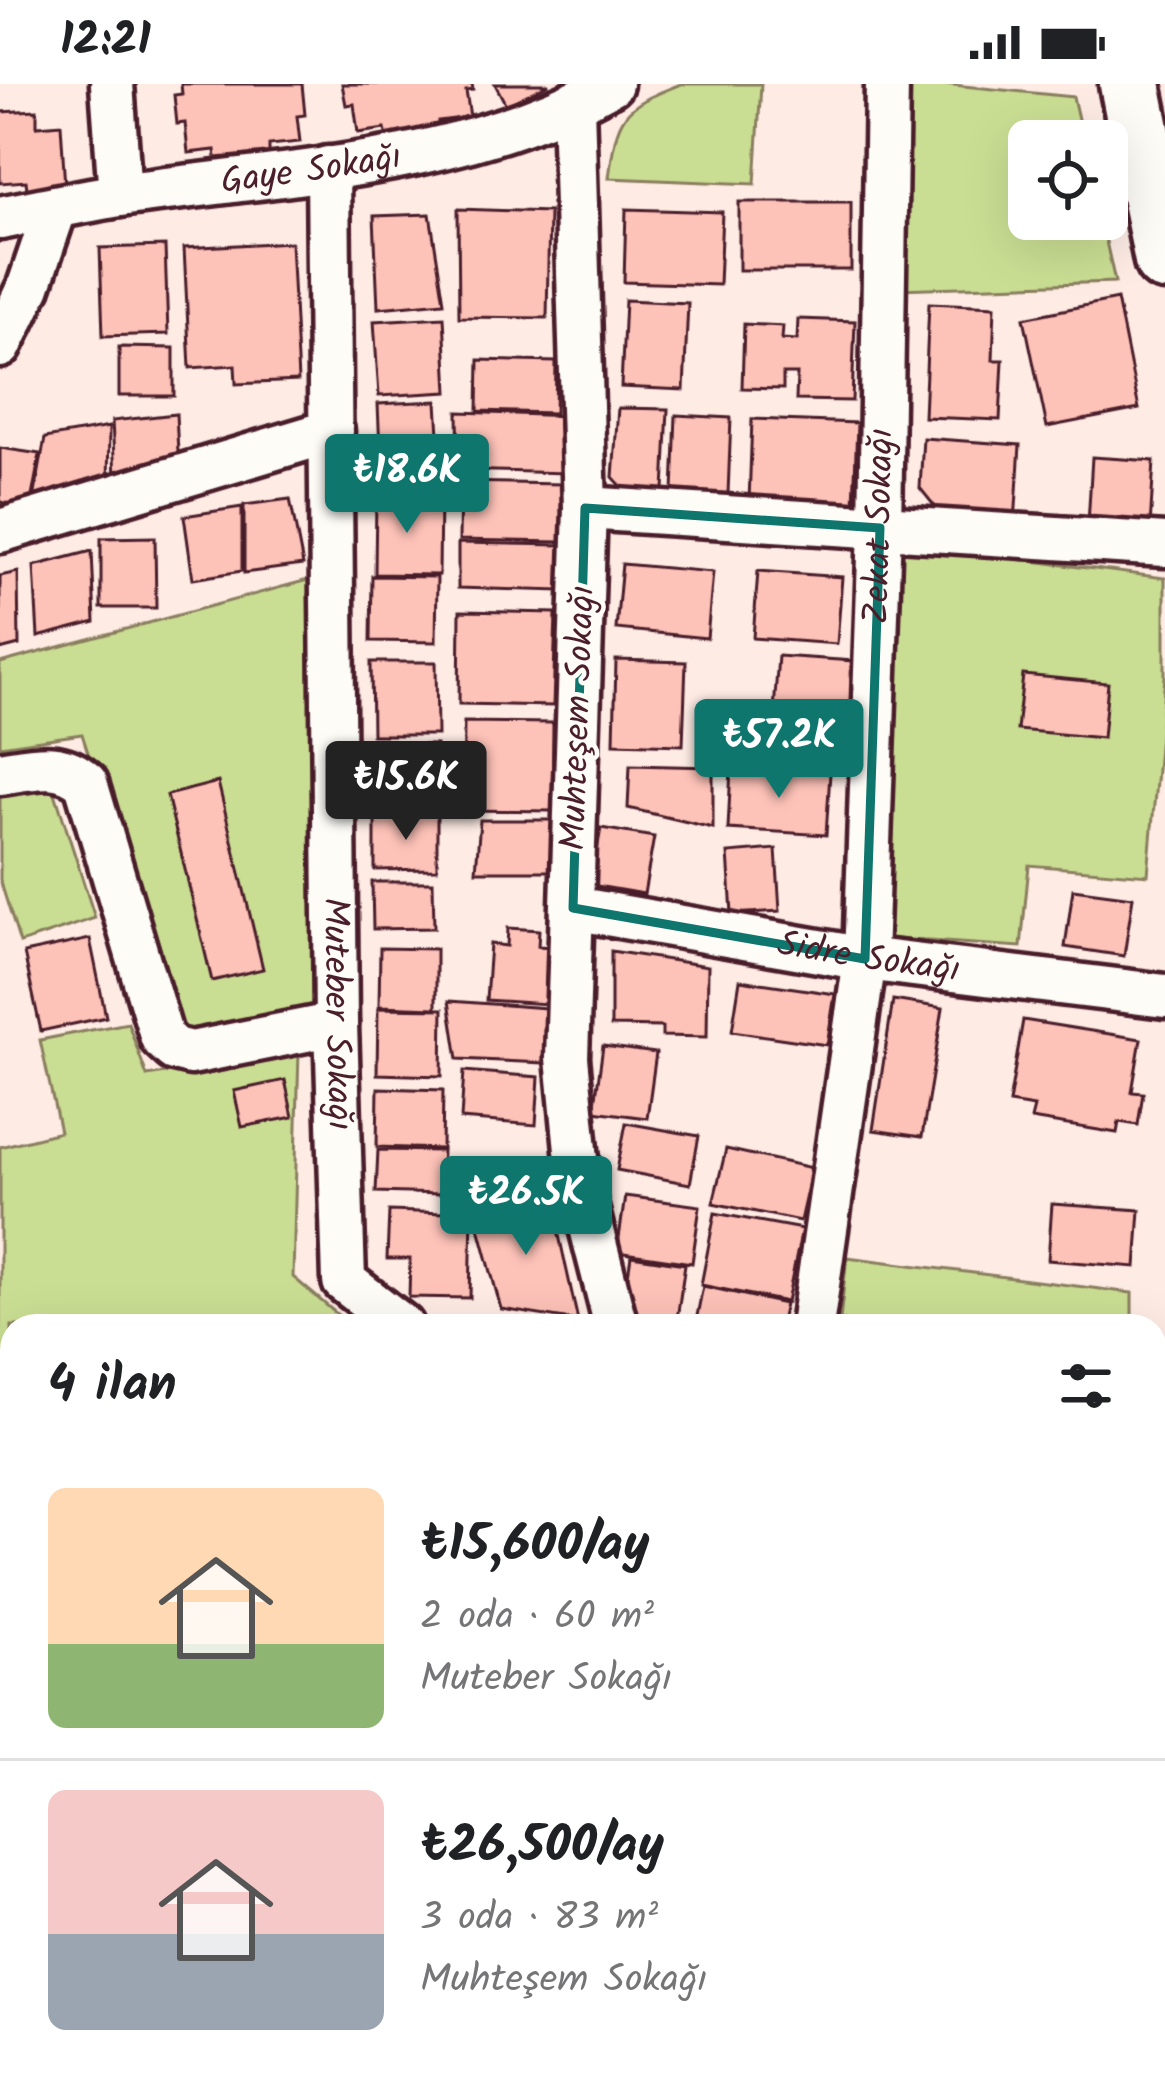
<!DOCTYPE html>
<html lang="tr">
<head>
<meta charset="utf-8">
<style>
  :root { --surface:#fff; --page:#f6f6f6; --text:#202124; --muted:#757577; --line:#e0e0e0; --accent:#0f766e }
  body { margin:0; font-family:Kalam,sans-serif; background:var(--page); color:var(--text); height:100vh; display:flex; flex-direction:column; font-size:45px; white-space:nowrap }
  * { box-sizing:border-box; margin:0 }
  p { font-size:39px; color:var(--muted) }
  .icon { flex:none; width:66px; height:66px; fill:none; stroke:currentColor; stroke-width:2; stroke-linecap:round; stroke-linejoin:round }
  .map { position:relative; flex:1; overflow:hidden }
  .sheet { position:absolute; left:0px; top:1230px; width:1167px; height:768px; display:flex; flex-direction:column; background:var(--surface); border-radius:36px 36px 0 0; box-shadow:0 12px 48px #0002 }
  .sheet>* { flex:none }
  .controls { position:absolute; left:1008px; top:36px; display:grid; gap:24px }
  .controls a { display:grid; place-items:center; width:120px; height:120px; border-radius:18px; background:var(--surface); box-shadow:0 12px 48px #0002; font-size:60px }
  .price { position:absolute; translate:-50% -102px; padding:0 27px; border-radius:12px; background:var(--accent); color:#fff; font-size:39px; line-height:78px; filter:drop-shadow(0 3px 6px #0008) }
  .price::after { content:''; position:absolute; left:50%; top:72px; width:36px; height:27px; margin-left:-18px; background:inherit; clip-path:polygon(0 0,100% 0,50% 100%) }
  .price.active { background:#222; color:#fff }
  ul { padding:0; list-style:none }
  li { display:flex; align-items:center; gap:36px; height:300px; padding:0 48px }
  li+li { border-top:3px solid var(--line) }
  li span { display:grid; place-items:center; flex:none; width:336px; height:240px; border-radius:18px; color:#555 }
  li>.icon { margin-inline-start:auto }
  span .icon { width:144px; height:144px; fill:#fffc; stroke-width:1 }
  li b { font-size:51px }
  h2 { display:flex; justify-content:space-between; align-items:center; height:144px; padding:0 48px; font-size:51px }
  .status { display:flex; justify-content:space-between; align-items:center; height:84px; padding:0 60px; background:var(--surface); direction:ltr }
  .status svg { height:33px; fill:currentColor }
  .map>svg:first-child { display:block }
</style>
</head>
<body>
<div class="status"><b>12:21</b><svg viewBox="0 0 49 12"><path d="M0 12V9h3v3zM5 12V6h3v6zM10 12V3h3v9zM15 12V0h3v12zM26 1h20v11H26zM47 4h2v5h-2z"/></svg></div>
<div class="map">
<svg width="1165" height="1998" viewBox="0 0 1165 1998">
  <rect width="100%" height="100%" fill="#fdebe4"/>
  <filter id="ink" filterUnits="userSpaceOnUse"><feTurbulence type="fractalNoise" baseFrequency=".00833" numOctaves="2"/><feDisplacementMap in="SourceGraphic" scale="24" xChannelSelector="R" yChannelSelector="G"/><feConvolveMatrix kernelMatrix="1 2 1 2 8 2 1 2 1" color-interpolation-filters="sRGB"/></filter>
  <g filter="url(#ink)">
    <!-- green -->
    <g fill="#cade93" stroke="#8a7e5f" stroke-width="3">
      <path d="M681,0H761L755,100L609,94C617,29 622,23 681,0Z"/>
      <polygon points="900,0 943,0 1073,13 1083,57 1029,57 1029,135 1101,135 1115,198 897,205"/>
      <polygon points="891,459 1165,494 1165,592 1148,791 1029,781 1021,863 882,854"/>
      <polygon points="308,496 317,922 178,947 82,650 0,662 0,579"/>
      <polygon points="54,706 95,834 20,859 0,796 0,713"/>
      <polygon points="128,939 147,992 299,966 293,1193 351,1242 12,1242 12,1467 0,1449 0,1063 60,1048 40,956"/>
      <polygon points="847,1173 1132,1209 1132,1242 860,1242 840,1235"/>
      <polygon points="0,1601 12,1611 12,1763 0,1767"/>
    </g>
    <!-- building -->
    <g fill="#fdc2b8" stroke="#4a1f2b" stroke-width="3">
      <polygon points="181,0 302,0 305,31 297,32 300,58 269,61 269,69 216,74 215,66 188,69 185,39 177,40 174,11 182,10"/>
      <polygon points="342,0 472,0 473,6 466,7 470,33 438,37 439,46 387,53 385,45 358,49 354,20 346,21"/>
      <polygon points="495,0 549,0 506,21"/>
      <polygon points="37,26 37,42 61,40 65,103 27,105 26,97 0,99 0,28"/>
      <rect x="739" y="118" width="112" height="68"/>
      <polygon points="458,125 549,128 547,234 459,233"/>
      <polygon points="626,125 722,128 719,201 624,198"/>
      <polygon points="430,130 444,218 378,224 374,132"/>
      <polygon points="291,158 298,297 236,300 235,281 190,284 184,164"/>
      <polygon points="165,162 168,250 103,252 100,164"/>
      <polygon points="1117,215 1139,325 1047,343 1024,234"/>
      <polygon points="625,216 688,219 684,306 621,303"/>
      <polygon points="929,219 995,222 993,276 1003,276 1000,336 924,333"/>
      <polygon points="444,233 448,308 379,312 374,237"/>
      <polygon points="798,235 855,237 852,317 796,316 797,290 783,290 783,305 742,304 744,240 783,242 782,255 797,256"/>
      <polygon points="119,263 174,264 174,312 119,312"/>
      <polygon points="479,276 556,278 555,329 478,327"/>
      <polygon points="437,317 441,386 381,389 378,320"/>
      <polygon points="618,324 668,325 664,406 624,405 613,393"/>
      <polygon points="458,328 568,332 567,389 459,386"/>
      <polygon points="176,330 179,388 115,392 112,337"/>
      <polygon points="676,331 731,334 728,410 673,408"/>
      <polygon points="752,335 857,339 854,421 749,418"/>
      <polygon points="109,343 108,402 32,426 45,354"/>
      <polygon points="923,354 1020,361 1015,439 945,435 920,404"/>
      <polygon points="0,364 40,370 30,423 0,418"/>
      <polygon points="1092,373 1154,377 1150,444 1088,440"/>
      <polygon points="460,398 563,400 562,458 459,456"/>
      <polygon points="376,412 440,413 439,491 375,490"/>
      <polygon points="290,415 303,481 244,489 244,421"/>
      <polygon points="242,423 242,487 193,495 184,432"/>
      <polygon points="155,453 156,524 101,524 101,454"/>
      <polygon points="458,459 562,461 561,507 458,504"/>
      <polygon points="92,467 95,538 38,553 34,482"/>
      <polygon points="622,480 713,488 707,554 616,545"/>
      <polygon points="758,487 842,493 837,560 753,554"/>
      <polygon points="18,488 19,561 0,566 0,492"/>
      <polygon points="372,492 437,493 436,558 371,557"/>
      <polygon points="460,527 556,529 553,622 459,620"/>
      <polygon points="778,572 854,577 851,631 774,627"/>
      <polygon points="616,576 686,578 683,661 614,659"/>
      <polygon points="371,578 436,578 437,651 372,651"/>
      <polygon points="1023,591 1108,599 1103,654 1017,646"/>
      <polygon points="739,626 837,635 833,679 735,670"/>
      <polygon points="464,638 553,639 552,727 463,726"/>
      <polygon points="371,660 436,661 436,722 371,721"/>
      <polygon points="630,681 713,683 713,744 628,724"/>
      <polygon points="731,684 830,689 826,751 728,745"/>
      <polygon points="218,698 263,885 212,897 167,711"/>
      <polygon points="437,731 437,785 375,786 375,732"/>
      <polygon points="480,736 553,736 552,787 476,787"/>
      <polygon points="601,744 654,753 644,810 591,801"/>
      <polygon points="776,765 780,827 732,830 728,769"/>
      <polygon points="372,798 433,798 434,844 373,845"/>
      <polygon points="1073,805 1133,813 1124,872 1065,863"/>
      <polygon points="508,844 539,846 538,862 552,863 547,920 486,916 490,860 507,862"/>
      <polygon points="90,855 106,933 41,947 24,869"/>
      <polygon points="380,864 436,865 436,924 379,922"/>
      <polygon points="611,867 708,882 707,953 662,952 662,943 611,942"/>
      <polygon points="740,896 835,910 827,961 732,947"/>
      <polygon points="893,916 943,924 922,1053 873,1046"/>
      <polygon points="449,917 546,924 543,979 458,975"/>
      <polygon points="378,924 443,925 442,992 377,990"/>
      <polygon points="1023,936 1141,955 1132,1008 1143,1009 1138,1041 1119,1038 1117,1049 1031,1035 1034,1023 1009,1019"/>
      <polygon points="603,962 656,969 647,1034 594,1027"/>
      <polygon points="464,987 539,993 536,1041 461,1035"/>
      <polygon points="285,996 293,1033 242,1043 234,1007"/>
      <polygon points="378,1004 443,1006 442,1065 377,1063"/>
      <polygon points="626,1039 699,1052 690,1100 617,1086"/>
      <polygon points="726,1065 812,1084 800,1137 713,1119"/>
      <polygon points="378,1066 442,1067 440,1110 376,1108"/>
      <polygon points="625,1112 700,1122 692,1179 617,1168"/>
      <polygon points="471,1114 553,1124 578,1237 501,1225"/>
      <polygon points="1052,1120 1140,1126 1136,1183 1048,1176"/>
      <polygon points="389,1127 472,1130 470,1214 409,1213 410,1175 387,1175"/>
      <polygon points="715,1129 802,1145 787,1218 701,1201"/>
      <polygon points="631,1172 685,1180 676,1242 621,1238"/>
      <polygon points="703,1202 785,1220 780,1242 695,1242"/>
      <polygon points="7,1792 12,1809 12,1927 0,1930 0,1794"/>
      <polygon points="130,1986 226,1986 225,1993"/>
    </g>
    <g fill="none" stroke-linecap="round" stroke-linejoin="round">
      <!-- street casing -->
      <g stroke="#4a1f2b" stroke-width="51">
        <g id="street">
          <polyline points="112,0 120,111"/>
          <polyline points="573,21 585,424 567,974 579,1096 616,1242"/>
          <path id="s1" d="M328,84L336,940L344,1197L402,1242"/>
          <path id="s2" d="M0,134C42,126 85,116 127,110C290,88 465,81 611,0"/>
          <polyline points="0,262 29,202 56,123"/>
          <polyline points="585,424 1165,461"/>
          <polyline points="0,447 332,347"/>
          <path d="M0,689C32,684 61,675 86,699L162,954L174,965L191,969L336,940"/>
          <path id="s3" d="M573,824L865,875L1165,912"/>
          <path id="s4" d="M812,1242L865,875L880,444L887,0"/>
          <polyline points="0,1975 12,1972"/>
        </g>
      </g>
      <!-- secondary casing -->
      <g stroke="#4a1f2b" stroke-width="69">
        <g id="secondary">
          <polyline points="1130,0 1165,176"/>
          <polyline points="0,1529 12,1545"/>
          <polyline points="1155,1658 1165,1480"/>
          <polyline points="100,1986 101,1998"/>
          <polyline points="1014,1986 1046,1998"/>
          <polyline points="1130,1998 1131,1986"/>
        </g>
      </g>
      <!-- street -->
      <use href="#street" stroke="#fdfcf7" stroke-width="42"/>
      <!-- secondary -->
      <use href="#secondary" stroke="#fdfcf7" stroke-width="60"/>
    </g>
  </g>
  <!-- marked area -->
  <path fill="none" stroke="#0f766e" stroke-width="9" stroke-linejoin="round" d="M585,424L880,444L865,875L573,824Z"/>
  <g text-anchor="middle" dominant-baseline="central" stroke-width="9" stroke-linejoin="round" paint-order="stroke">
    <!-- street labels -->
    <g font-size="36" fill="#4a1f2b" stroke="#fdfcf7">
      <text stroke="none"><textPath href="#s2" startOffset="315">Gaye Sokağı</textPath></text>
      <text stroke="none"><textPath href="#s4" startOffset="804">Zekat Sokağı</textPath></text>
      <text transform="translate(579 634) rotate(-88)">Muhteşem Sokağı</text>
      <text stroke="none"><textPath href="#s3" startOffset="300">Sidre Sokağı</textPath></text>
      <text stroke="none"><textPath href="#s1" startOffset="846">Muteber Sokağı</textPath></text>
    </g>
  </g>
</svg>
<div class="controls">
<a><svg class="icon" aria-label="locate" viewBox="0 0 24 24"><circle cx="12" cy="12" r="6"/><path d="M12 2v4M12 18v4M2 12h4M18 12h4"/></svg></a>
</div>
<b class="price" style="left:407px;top:452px">₺18.6K</b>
<b class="price" style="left:779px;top:717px">₺57.2K</b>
<b class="price active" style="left:406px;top:759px">₺15.6K</b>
<b class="price" style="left:526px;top:1174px">₺26.5K</b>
<section class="sheet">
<h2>4 ilan<svg class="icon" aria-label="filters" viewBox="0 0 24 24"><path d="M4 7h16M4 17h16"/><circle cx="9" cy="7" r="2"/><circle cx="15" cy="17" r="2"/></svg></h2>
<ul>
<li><span style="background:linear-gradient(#ffd9b3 65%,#8fb573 0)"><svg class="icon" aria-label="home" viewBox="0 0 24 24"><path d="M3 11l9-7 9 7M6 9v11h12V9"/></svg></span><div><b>₺15,600/ay</b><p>2 oda · 60 m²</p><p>Muteber Sokağı</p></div></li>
<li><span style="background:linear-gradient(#f6c9c9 60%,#9aa5b1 0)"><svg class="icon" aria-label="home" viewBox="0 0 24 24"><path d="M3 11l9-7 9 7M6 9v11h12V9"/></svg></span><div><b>₺26,500/ay</b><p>3 oda · 83 m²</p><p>Muhteşem Sokağı</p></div></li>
</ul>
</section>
</div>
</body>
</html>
